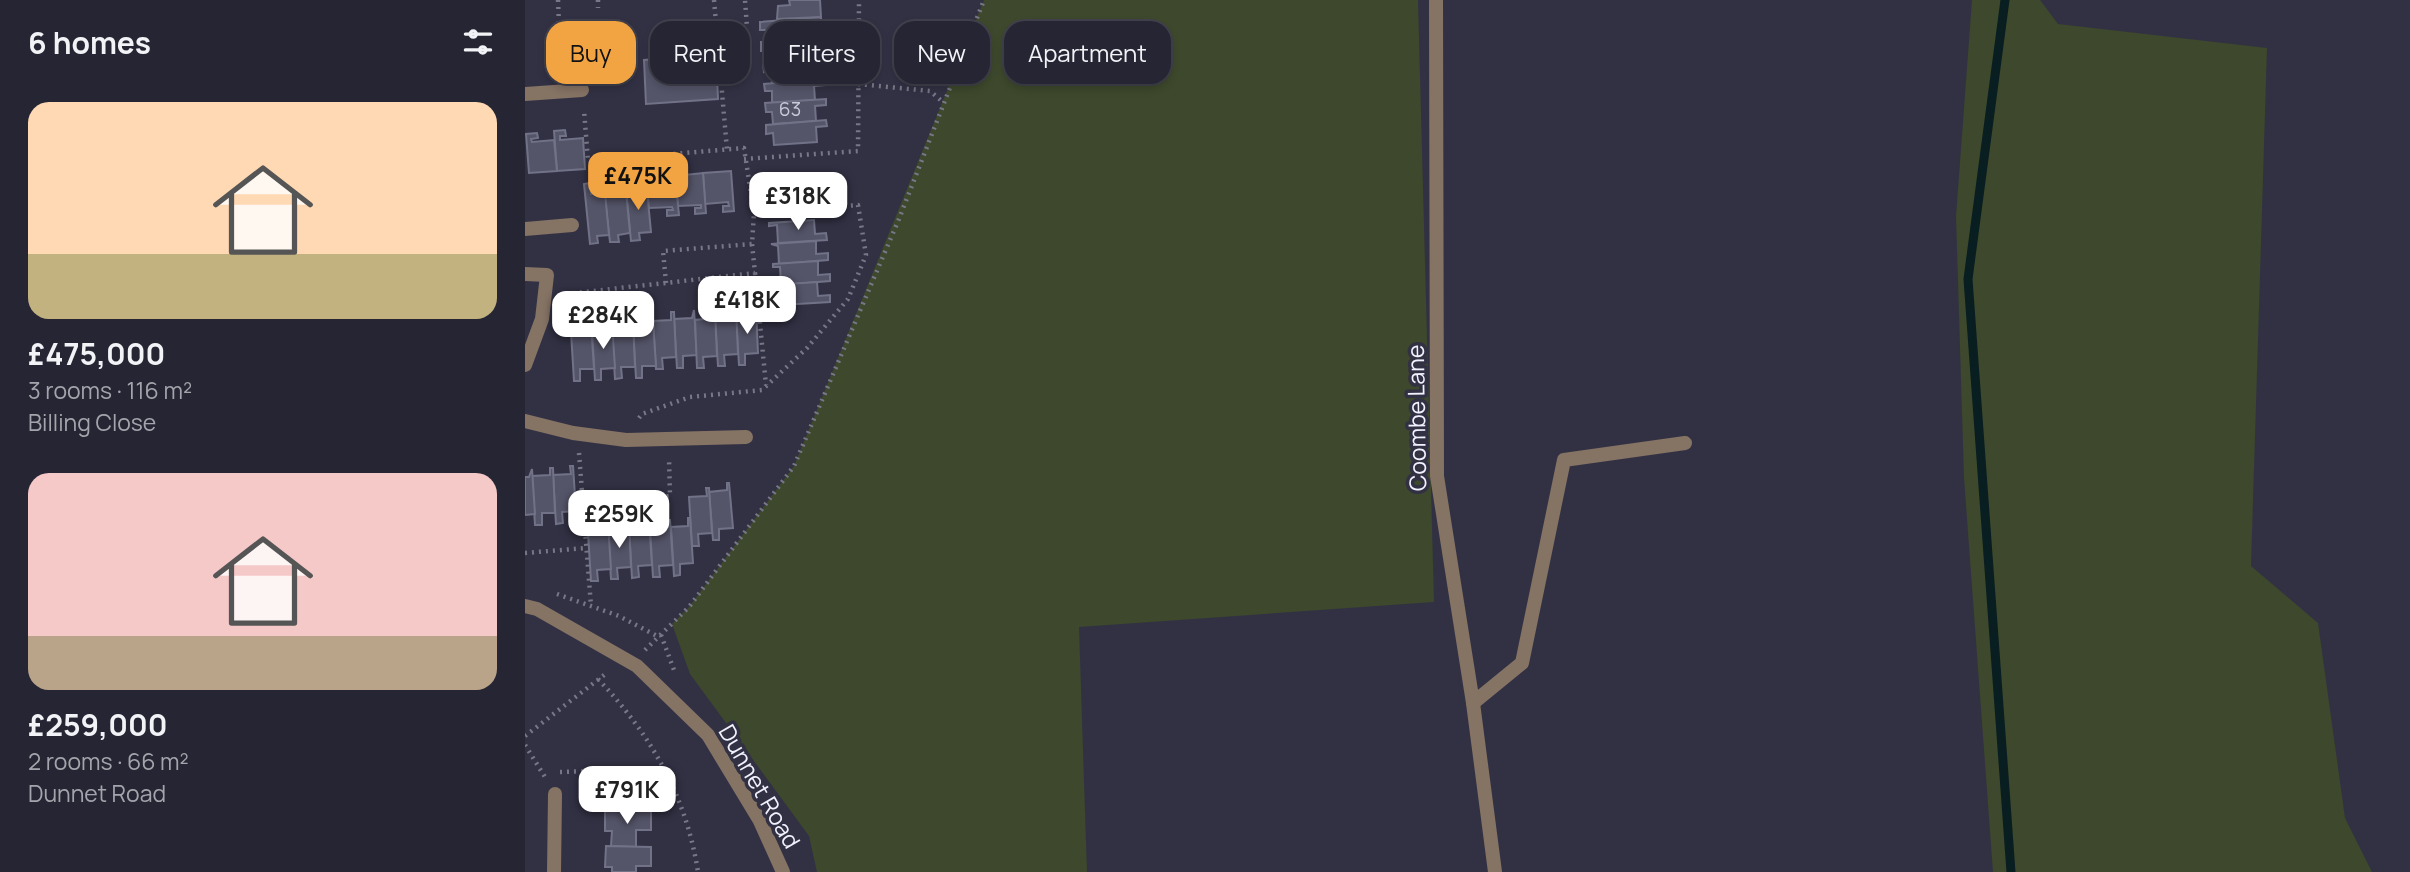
<!DOCTYPE html>
<html lang="en">
<head>
<meta charset="utf-8">
<style>
  :root { --surface:#262533; --page:#32313f; --text:#f1f3f6; --muted:#a4a5ac; --line:#42424e; --accent:#f3a442 }
  body { margin:0; font-family:Manrope,sans-serif; background:var(--page); color:var(--text); height:100vh; display:flex; flex-direction:column; font-size:26px; white-space:nowrap }
  * { box-sizing:border-box; margin:0 }
  p { font-size:23px; color:var(--muted) }
  .icon { flex:none; width:38px; height:38px; fill:none; stroke:currentColor; stroke-width:2; stroke-linecap:round; stroke-linejoin:round }
  .map { position:relative; flex:1; overflow:hidden }
  .side { display:flex; flex-direction:column; background:var(--surface); width:525px }
  .side>* { flex:none }
  .banner { position:absolute; left:21px; top:21px; width:665px; height:63px; display:flex; gap:14px }
  .price { position:absolute; translate:-50% -60px; padding:0 16px; border-radius:14px; background:#fff; color:#222; font-size:23px; line-height:46px; filter:drop-shadow(0 2px 4px #0008) }
  .price::after { content:''; position:absolute; left:50%; top:42px; width:21px; height:16px; margin-left:-10px; background:inherit; clip-path:polygon(0 0,100% 0,50% 100%) }
  .price.active { background:var(--accent); color:#111 }
  ul { padding:0; list-style:none }
  li { display:grid; align-content:center; gap:14px; height:371px; padding:0 28px }
  li span { display:grid; place-items:center; height:217px; border-radius:21px; color:#555 }
  li>.icon { margin-inline-start:auto }
  span .icon { width:126px; height:126px; fill:#fffc; stroke-width:1 }
  li b { font-size:30px }
  h2 { display:flex; justify-content:space-between; align-items:center; height:84px; padding:0 28px; font-size:30px }
  .pill { padding:0 24px; border-radius:21px; background:var(--surface); box-shadow:0 4px 10px #0003,0 0 0 2px var(--line); font-size:24px; line-height:63px }
  .pill.active { background:var(--accent); color:#111 }
  main { display:flex; flex:1; min-height:0 }
  .map>svg:first-child { display:block }
</style>
</head>
<body>
<main>
<section class="side">
<h2>6 homes<svg class="icon" aria-label="filters" viewBox="0 0 24 24"><path d="M4 7h16M4 17h16"/><circle cx="9" cy="7" r="2"/><circle cx="15" cy="17" r="2"/></svg></h2>
<ul>
<li><span style="background:linear-gradient(#ffd9b3 70%,#c2b280 0)"><svg class="icon" aria-label="home" viewBox="0 0 24 24"><path d="M3 11l9-7 9 7M6 9v11h12V9"/></svg></span><div><b>£475,000</b><p>3 rooms · 116 m²</p><p>Billing Close</p></div></li>
<li><span style="background:linear-gradient(#f6c9c9 75%,#b9a48a 0)"><svg class="icon" aria-label="home" viewBox="0 0 24 24"><path d="M3 11l9-7 9 7M6 9v11h12V9"/></svg></span><div><b>£259,000</b><p>2 rooms · 66 m²</p><p>Dunnet Road</p></div></li>
</ul>
</section>
<div class="map">
<svg width="1885" height="872" viewBox="0 0 1885 872">
  <rect width="100%" height="100%" fill="#323144"/>
  <!-- green -->
  <g fill="#3d482c">
    <polygon points="459,0 893,0 909,602 554,627 562,872 292,872 284,836 165,674 147,624 164,607 269,466"/>
    <polygon points="1447,0 1515,0 1533,24 1742,48 1726,566 1793,623 1820,818 1847,872 1468,872 1439,478 1431,216"/>
  </g>
  <g fill="none" stroke-linecap="round" stroke-linejoin="round">
    <!-- stream -->
    <polyline stroke="#081e20" stroke-width="9" points="1480,0 1443,279 1486,872"/>
  </g>
  <!-- building -->
  <g fill="#55556a" stroke="#717287" stroke-width="2">
    <polygon points="264,0 295,0 296,17 252,19 253,6 265,5"/>
    <polygon points="296,17 296,23 285,24 285,38 243,42 242,30 235,30 235,22"/>
    <polygon points="297,38 297,44 285,45 286,58 244,62 243,51 236,51 236,42"/>
    <polygon points="191,55 193,99 121,104 119,60"/>
    <polygon points="299,58 299,64 288,65 289,80 247,83 246,71 239,72 238,63"/>
    <polygon points="300,79 300,85 289,86 290,100 247,103 247,91 240,91 239,84"/>
    <polygon points="301,99 301,105 290,106 291,121 248,124 247,112 241,112 240,103"/>
    <polygon points="301,120 302,126 291,127 292,142 249,145 248,133 241,134 241,125"/>
    <polygon points="40,130 41,136 35,136 35,140 58,138 60,169 32,171 29,131"/>
    <polygon points="12,133 13,138 6,139 7,142 29,140 32,171 4,173 1,134"/>
    <polygon points="206,171 209,211 198,212 198,206 204,206 203,202 180,204 178,173"/>
    <polygon points="178,173 181,213 170,214 170,208 176,208 176,205 153,206 150,176"/>
    <polygon points="150,176 154,215 142,216 142,210 148,210 147,207 124,208 121,178"/>
    <polygon points="100,180 106,180 107,191 122,190 126,232 114,233 115,240 106,241"/>
    <polygon points="85,181 86,193 101,191 105,233 93,235 94,242 85,242 78,182"/>
    <polygon points="65,183 66,194 80,193 84,235 72,236 73,243 65,244 59,184"/>
    <polygon points="289,220 290,234 301,233 302,240 253,243 252,225 244,226 244,223"/>
    <polygon points="291,241 291,254 303,253 303,260 254,264 253,246 246,244"/>
    <polygon points="293,261 293,275 305,274 305,281 256,285 255,267 248,267 248,264"/>
    <polygon points="292,282 293,296 305,295 305,302 256,305 255,287 247,285"/>
    <polygon points="228,308 231,308 233,353 220,354 220,365 214,365 211,316 229,315"/>
    <polygon points="208,309 211,309 213,354 199,355 200,366 193,366 190,318 208,317"/>
    <polygon points="169,310 172,355 158,356 158,368 152,368 149,319 167,318"/>
    <polygon points="187,311 190,311 192,356 178,357 179,368 172,368 170,320 188,318"/>
    <polygon points="146,312 149,312 151,357 137,358 138,369 131,369 128,321 146,320"/>
    <polygon points="126,321 128,321 131,366 117,366 117,378 111,378 108,329 126,328"/>
    <polygon points="105,322 108,322 110,367 96,367 97,378 90,379 87,330 105,329"/>
    <polygon points="84,323 87,323 90,368 76,369 76,380 70,380 67,332 85,330"/>
    <polygon points="63,324 66,324 69,369 55,369 55,381 49,381 46,332 64,331"/>
    <polygon points="45,466 48,466 51,511 37,512 38,523 31,524 28,475 46,474"/>
    <polygon points="25,468 28,468 30,513 17,513 17,525 10,525 7,476 25,475"/>
    <polygon points="7,469 10,514 0,515 0,477 4,477"/>
    <polygon points="202,483 204,483 208,528 194,529 194,540 188,540 184,492 202,490"/>
    <polygon points="181,488 184,488 187,533 173,534 174,546 167,546 164,497 182,496"/>
    <polygon points="163,518 165,518 168,563 155,564 155,575 149,576 146,527 163,526"/>
    <polygon points="121,520 124,520 127,565 113,566 114,577 107,578 104,529 122,528"/>
    <polygon points="142,520 145,520 148,565 134,566 135,577 128,577 125,529 143,527"/>
    <polygon points="101,522 104,522 106,567 92,568 93,579 86,579 83,530 101,530"/>
    <polygon points="80,524 83,524 86,569 72,570 73,581 66,581 63,533 80,531"/>
    <polygon points="80,775 126,775 125,794 111,794 110,811 86,811 86,795 80,795"/>
    <polygon points="80,811 126,811 126,830 111,830 111,847 86,846 87,831 80,831"/>
    <polygon points="81,846 126,847 126,866 111,866 111,872 87,872 87,867 80,867"/>
  </g>
  <g fill="none" stroke-linecap="round" stroke-linejoin="round">
    <!-- path -->
    <g stroke="#777787" stroke-width="4.5" stroke-dasharray="2 5" stroke-linecap="butt">
      <polyline points="33,0 36,73"/>
      <polyline points="73,0 73,8"/>
      <polyline points="189,0 202,150"/>
      <polyline points="191,34 222,27 220,0"/>
      <polyline points="333,84 405,91 419,103"/>
      <polyline points="219,159 333,151 334,0"/>
      <polyline points="230,273 241,385"/>
      <polyline points="141,283 138,251 227,244"/>
      <polyline points="41,294 230,273 227,244 229,213 219,148 63,161 59,110"/>
      <polyline points="114,418 117,414 165,397 237,390 282,348 323,299 341,255 333,205 229,213"/>
      <polyline points="54,453 66,606"/>
      <polyline points="58,504 145,496 144,458"/>
      <polyline points="0,553 61,548"/>
      <polyline points="32,594 94,616 134,637"/>
      <polyline points="136,635 149,670"/>
      <polyline points="120,650 164,607 269,466 374,219 459,0"/>
      <path d="M73,679C126,735 161,795 173,872"/>
      <polyline points="0,736 83,672"/>
      <polyline points="0,745 20,777"/>
      <polyline points="35,772 141,769"/>
    </g>
    <!-- service -->
    <g stroke="#857364" stroke-width="14">
      <polyline points="0,229 47,225"/>
      <polyline points="948,703 997,663 1039,460 1160,443"/>
    </g>
    <!-- minor -->
    <g stroke="#857364" stroke-width="14">
      <polyline points="911,0 912,476 948,703 970,872"/>
      <polyline points="0,94 57,90"/>
      <polyline points="0,274 22,275 17,319 0,365"/>
      <polyline points="0,421 48,433 101,440 221,437"/>
      <polyline points="29,872 30,794"/>
    </g>
    <!-- tertiary -->
    <polyline stroke="#857364" stroke-width="14" points="0,606 12,609 112,666 183,735 235,821 258,872"/>
  </g>
  <g text-anchor="middle" dominant-baseline="central" stroke-width="7" stroke-linejoin="round" paint-order="stroke">
    <!-- number labels -->
    <g font-size="19" fill="#cacbd9">
      <text x="265" y="109">63</text>
    </g>
    <!-- street labels -->
    <g font-size="23" fill="#f1f2fe" stroke="#323144">
      <text transform="translate(891 418) rotate(-91)">Coombe Lane</text>
      <text transform="translate(235 786) rotate(60)">Dunnet Road</text>
    </g>
  </g>
</svg>
<b class="price active" style="left:113px;top:212px">£475K</b>
<b class="price" style="left:273px;top:232px">£318K</b>
<b class="price" style="left:222px;top:336px">£418K</b>
<b class="price" style="left:78px;top:351px">£284K</b>
<b class="price" style="left:94px;top:550px">£259K</b>
<b class="price" style="left:102px;top:826px">£791K</b>
<div class="banner">
<a class="pill active">Buy</a>
<a class="pill">Rent</a>
<a class="pill">Filters</a>
<a class="pill">New</a>
<a class="pill">Apartment</a>
</div>
</div>
</main>
</body>
</html>
